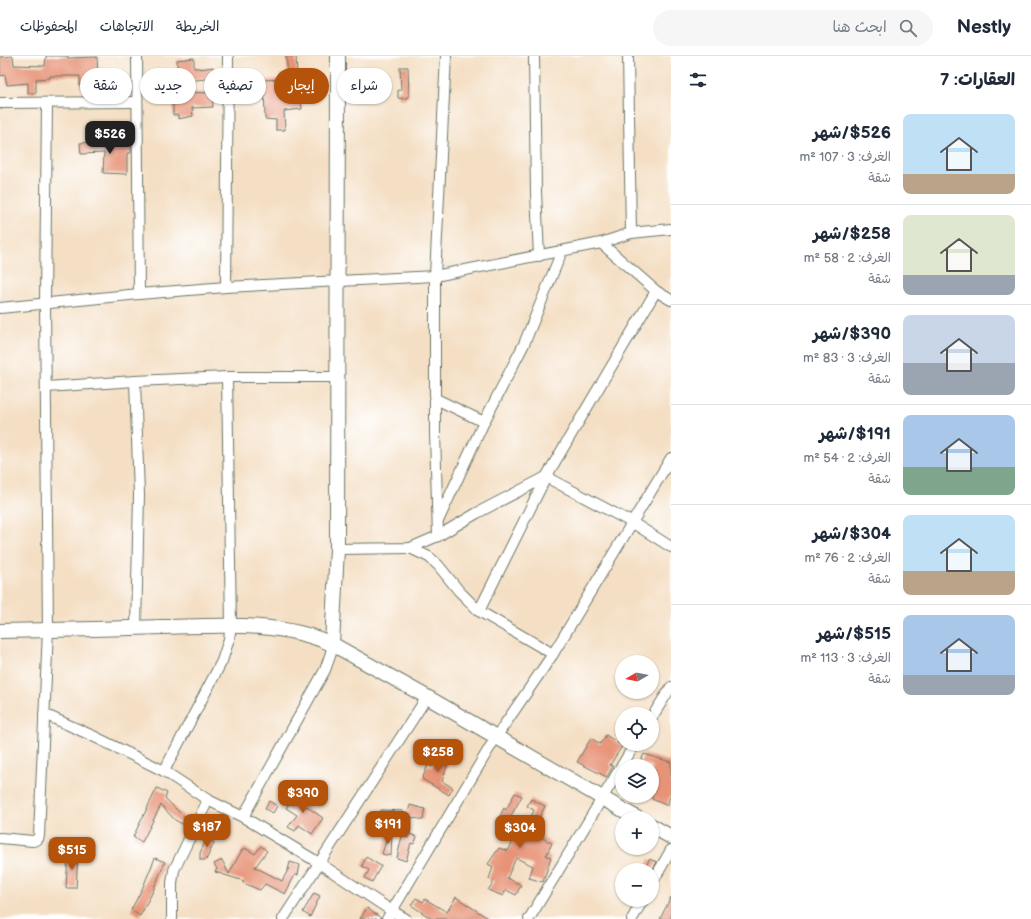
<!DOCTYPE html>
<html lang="ar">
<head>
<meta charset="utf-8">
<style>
  :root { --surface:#fff; --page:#f6f6f7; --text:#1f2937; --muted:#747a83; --line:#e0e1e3; --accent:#b45309 }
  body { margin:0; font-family:"Balsamiq Sans","Playpen Sans Arabic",sans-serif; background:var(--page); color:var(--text); direction:rtl; height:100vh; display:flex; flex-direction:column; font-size:15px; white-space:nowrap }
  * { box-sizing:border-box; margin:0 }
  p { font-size:13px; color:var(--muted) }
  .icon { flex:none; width:22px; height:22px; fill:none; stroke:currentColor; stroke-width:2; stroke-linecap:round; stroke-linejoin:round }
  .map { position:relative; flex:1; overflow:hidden; direction:ltr }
  .sheet { display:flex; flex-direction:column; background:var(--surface); width:360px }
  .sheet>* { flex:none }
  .hud { position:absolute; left:12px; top:12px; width:380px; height:36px; direction:rtl; display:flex; gap:8px }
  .needle { width:26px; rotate:261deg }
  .fabs { position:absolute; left:615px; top:599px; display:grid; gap:8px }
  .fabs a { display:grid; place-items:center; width:44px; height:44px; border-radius:50%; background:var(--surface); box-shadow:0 1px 3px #0004; font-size:20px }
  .price { position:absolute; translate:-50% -34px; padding:0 9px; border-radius:8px; background:var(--accent); color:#fff; font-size:13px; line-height:26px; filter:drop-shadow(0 1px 2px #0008) }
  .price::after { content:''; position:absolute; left:50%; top:24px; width:12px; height:9px; margin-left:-6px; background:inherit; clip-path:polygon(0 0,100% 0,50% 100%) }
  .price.current { background:#222; color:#fff }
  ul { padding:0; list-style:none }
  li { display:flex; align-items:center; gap:12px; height:100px; padding:0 16px }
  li+li { border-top:1px solid var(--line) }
  li span { display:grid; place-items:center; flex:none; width:112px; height:80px; border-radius:8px; color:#555 }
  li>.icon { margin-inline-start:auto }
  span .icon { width:48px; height:48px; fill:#fffc; stroke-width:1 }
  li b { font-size:17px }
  h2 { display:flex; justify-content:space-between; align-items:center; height:48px; padding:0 16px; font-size:17px }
  .pill { padding:0 14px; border-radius:18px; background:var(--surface); box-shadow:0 1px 3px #0004; font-size:14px; line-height:36px }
  .pill.current { background:var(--accent); color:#fff }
  header { display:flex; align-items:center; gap:24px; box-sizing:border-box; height:56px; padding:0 20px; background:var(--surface); border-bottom:1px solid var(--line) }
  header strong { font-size:19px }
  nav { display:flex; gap:22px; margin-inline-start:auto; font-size:14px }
  .search { width:280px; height:36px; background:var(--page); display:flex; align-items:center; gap:10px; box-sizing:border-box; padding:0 14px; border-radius:22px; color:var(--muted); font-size:15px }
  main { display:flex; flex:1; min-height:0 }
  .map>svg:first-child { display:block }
</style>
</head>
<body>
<header>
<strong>Nestly</strong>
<div class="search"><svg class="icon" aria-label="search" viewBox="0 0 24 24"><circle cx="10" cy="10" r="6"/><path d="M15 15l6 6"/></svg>ابحث هنا</div>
<nav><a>الخريطة</a><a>الاتجاهات</a><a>المحفوظات</a></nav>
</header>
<main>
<section class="sheet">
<h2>العقارات: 7<svg class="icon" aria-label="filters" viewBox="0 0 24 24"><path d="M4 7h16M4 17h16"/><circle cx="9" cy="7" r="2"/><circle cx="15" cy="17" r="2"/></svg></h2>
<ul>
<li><span style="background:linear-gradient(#bfe0f5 75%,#b9a48a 0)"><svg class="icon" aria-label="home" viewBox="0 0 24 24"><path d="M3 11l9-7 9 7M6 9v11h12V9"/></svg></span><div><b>$526/شهر</b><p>الغرف: 3 · 107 m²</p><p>شقة</p></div></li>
<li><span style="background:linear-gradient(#dfe7d0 75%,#9aa5b1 0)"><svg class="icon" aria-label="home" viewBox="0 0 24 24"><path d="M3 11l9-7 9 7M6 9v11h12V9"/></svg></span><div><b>$258/شهر</b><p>الغرف: 2 · 58 m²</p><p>شقة</p></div></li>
<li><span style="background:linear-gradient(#c9d6e8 60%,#9aa5b1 0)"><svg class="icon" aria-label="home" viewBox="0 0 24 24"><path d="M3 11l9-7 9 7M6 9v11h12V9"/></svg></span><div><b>$390/شهر</b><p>الغرف: 3 · 83 m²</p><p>شقة</p></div></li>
<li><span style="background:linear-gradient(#a9c7e8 65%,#7fa58c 0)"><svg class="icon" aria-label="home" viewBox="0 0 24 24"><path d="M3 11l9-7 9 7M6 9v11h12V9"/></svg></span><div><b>$191/شهر</b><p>الغرف: 2 · 54 m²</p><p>شقة</p></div></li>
<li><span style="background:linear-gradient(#bfe0f5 70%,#b9a48a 0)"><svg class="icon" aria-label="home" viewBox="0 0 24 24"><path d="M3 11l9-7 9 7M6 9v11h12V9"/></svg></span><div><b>$304/شهر</b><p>الغرف: 2 · 76 m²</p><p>شقة</p></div></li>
<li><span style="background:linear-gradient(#a9c7e8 75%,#9aa5b1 0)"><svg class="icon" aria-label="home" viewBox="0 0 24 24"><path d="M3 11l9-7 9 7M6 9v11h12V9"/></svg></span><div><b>$515/شهر</b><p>الغرف: 3 · 113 m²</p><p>شقة</p></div></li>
</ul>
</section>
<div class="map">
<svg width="671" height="863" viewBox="0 0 671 863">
  <rect width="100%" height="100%" fill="#fff"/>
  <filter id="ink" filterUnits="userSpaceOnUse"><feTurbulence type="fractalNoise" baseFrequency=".025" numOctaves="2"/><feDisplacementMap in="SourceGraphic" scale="8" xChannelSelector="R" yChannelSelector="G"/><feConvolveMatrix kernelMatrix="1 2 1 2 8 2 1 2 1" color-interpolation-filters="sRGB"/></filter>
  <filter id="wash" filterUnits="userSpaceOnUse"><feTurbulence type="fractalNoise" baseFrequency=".012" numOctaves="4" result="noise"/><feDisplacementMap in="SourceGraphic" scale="16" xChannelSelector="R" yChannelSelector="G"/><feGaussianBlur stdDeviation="0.9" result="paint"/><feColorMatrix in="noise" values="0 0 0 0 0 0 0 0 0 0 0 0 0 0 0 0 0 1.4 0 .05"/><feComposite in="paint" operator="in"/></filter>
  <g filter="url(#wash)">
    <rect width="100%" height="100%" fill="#f4dfc4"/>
    <g id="blocks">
      <!-- building -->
      <g fill="#e79377">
        <polygon points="13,0 14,9 45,10 46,0 68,0 68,2 97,1 98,22 102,22 103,40 86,40 85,31 80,30 80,20 50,20 50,22 36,23 36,37 28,37 28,27 7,29 5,19 0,20 0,1"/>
        <polygon points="286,0 296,0 297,18 306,19 304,43 301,42 302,53 284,55 285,74 276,74 276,64 265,63 264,24 280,23 281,18 288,19"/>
        <polygon points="194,2 194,12 200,12 200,13 213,11 215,22 178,26 177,4"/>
        <polygon points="400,11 408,11 409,41 406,41 406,43 398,42 398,34 401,34"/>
        <polygon points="168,36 212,37 213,51 192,52 193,60 178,63 178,59 173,59 173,47 169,47"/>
        <polygon points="97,86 98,87 131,87 131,97 127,97 127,118 103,117 104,97 81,98 80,87"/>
        <polygon points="606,679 622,690 610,709 613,710 607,721 577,706 591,682 600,688"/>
        <polygon points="440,692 447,695 443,705 448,707 442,725 453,732 449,739 422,723 428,709 432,711"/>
        <polygon points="644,698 671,706 671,742 669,742 668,750 652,743 652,710 640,707"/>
        <polygon points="295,731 303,732 300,746 323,762 312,778 299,769 295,775 288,771 297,759 286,752 294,741"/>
        <polygon points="157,732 167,737 165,742 190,767 188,771 175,764 161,749 142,786 133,781"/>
        <polygon points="515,737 522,740 511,760 528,768 534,754 527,750 531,743 545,750 532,777 552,787 546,800 551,801 543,826 529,822 533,810 516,802 507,822 521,829 516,839 506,834 503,840 488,834 494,825 489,823 493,811 488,808 499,792 508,795 517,778 497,766 504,752 506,754"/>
        <polygon points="269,745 277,750 273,757 265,753"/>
        <polygon points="410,749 425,753 423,764 407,760"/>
        <polygon points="381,754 403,755 403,763 379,761"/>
        <polygon points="389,775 392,776 391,800 382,798"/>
        <polygon points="209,777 214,787 206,804 200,804 200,797"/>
        <polygon points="410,778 417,781 414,788 411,787 406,805 397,802 402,780 408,782"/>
        <polygon points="261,790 267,795 255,811 282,825 288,814 290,806 300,809 298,819 295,819 285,838 265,828 260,834 243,827 244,825 215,816 217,813 214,808 222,804 229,818 242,794 245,792 255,798"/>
        <polygon points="68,798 78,799 76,832 66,832"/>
        <polygon points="366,801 381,810 372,826 365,822 369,814 362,810"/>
        <polygon points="155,802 165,806 152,837 140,860 131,854 143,831"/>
        <polygon points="649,803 657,806 652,814 645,814"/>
        <polygon points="314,837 320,840 310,861 303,856"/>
        <polygon points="456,841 489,863 432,863 411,849 416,842 423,846 425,843 447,856"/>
        <polygon points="671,841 671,863 660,863"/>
        <polygon points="367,852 381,862 381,863 360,863"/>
      </g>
    </g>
  </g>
  <g filter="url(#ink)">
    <use href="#blocks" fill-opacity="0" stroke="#6a7666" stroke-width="1"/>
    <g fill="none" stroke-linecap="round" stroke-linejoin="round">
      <!-- street casing -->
      <g stroke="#6a7666" stroke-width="12">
        <g id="street">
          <polyline points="137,0 139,238"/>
          <polyline points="534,0 536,136 539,200"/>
          <polyline points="628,0 631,177"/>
          <polyline points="0,47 137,46"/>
          <polyline points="601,187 656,235 671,244"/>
          <polyline points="226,231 228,0"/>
          <polyline points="0,252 139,238 226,231 435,220 601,187 631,177 671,173"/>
          <polyline points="135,325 139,439 136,572"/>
          <polyline points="46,331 135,325 227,321 338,321"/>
          <polyline points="436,343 484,366"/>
          <polyline points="438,465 484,366 524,288 562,195"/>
          <polyline points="438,480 435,377 435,220 446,0"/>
          <polyline points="410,492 429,501 438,509 459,535 479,555 553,598"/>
          <polyline points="337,493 410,492 438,480 477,457 546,421 633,467 671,491"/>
          <polyline points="479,555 546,421 656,235"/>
          <polyline points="44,658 93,680 164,715 208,744 243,761 319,807 392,855 406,863"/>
          <polyline points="652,661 671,631"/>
          <polyline points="164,715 222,605 229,583 231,569 227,321"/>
          <polyline points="243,761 325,614 331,597 332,588"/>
          <polyline points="0,782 33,785 38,783 39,780 48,574 45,247 47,47"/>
          <polyline points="652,827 671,794"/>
          <polyline points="172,863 172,827 174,814 208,744"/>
          <polyline points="283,863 427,641"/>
          <polyline points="387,863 496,681 553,598 671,402"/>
          <polyline points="529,863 635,688"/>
          <polyline points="632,863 643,844"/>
        </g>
      </g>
      <!-- secondary casing -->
      <g stroke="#6a7666" stroke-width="16">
        <g id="secondary">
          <path d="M0,575C54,574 107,573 161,571C218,570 279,564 332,588L427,641L637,762"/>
          <polyline points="332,588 337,493 338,0"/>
          <polyline points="652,770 671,781"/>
        </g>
      </g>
      <!-- street -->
      <use href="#street" stroke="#fff" stroke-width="10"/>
      <!-- secondary -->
      <use href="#secondary" stroke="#fff" stroke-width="14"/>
    </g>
  </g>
</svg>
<div class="fabs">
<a><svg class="needle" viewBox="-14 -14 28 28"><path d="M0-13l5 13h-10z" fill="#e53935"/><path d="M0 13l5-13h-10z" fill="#747a83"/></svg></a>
<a><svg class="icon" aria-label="locate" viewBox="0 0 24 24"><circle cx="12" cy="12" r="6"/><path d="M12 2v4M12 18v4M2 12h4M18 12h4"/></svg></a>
<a><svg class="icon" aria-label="layers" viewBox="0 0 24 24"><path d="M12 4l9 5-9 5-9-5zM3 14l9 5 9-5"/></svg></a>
<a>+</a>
<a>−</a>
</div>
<b class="price current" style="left:110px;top:99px">$526</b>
<b class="price" style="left:438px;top:717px">$258</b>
<b class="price" style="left:303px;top:758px">$390</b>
<b class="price" style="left:388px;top:789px">$191</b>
<b class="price" style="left:207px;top:792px">$187</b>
<b class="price" style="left:520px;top:793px">$304</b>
<b class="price" style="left:72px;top:815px">$515</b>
<div class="hud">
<a class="pill">شراء</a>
<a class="pill current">إيجار</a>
<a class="pill">تصفية</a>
<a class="pill">جديد</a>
<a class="pill">شقة</a>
</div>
</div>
</main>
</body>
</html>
